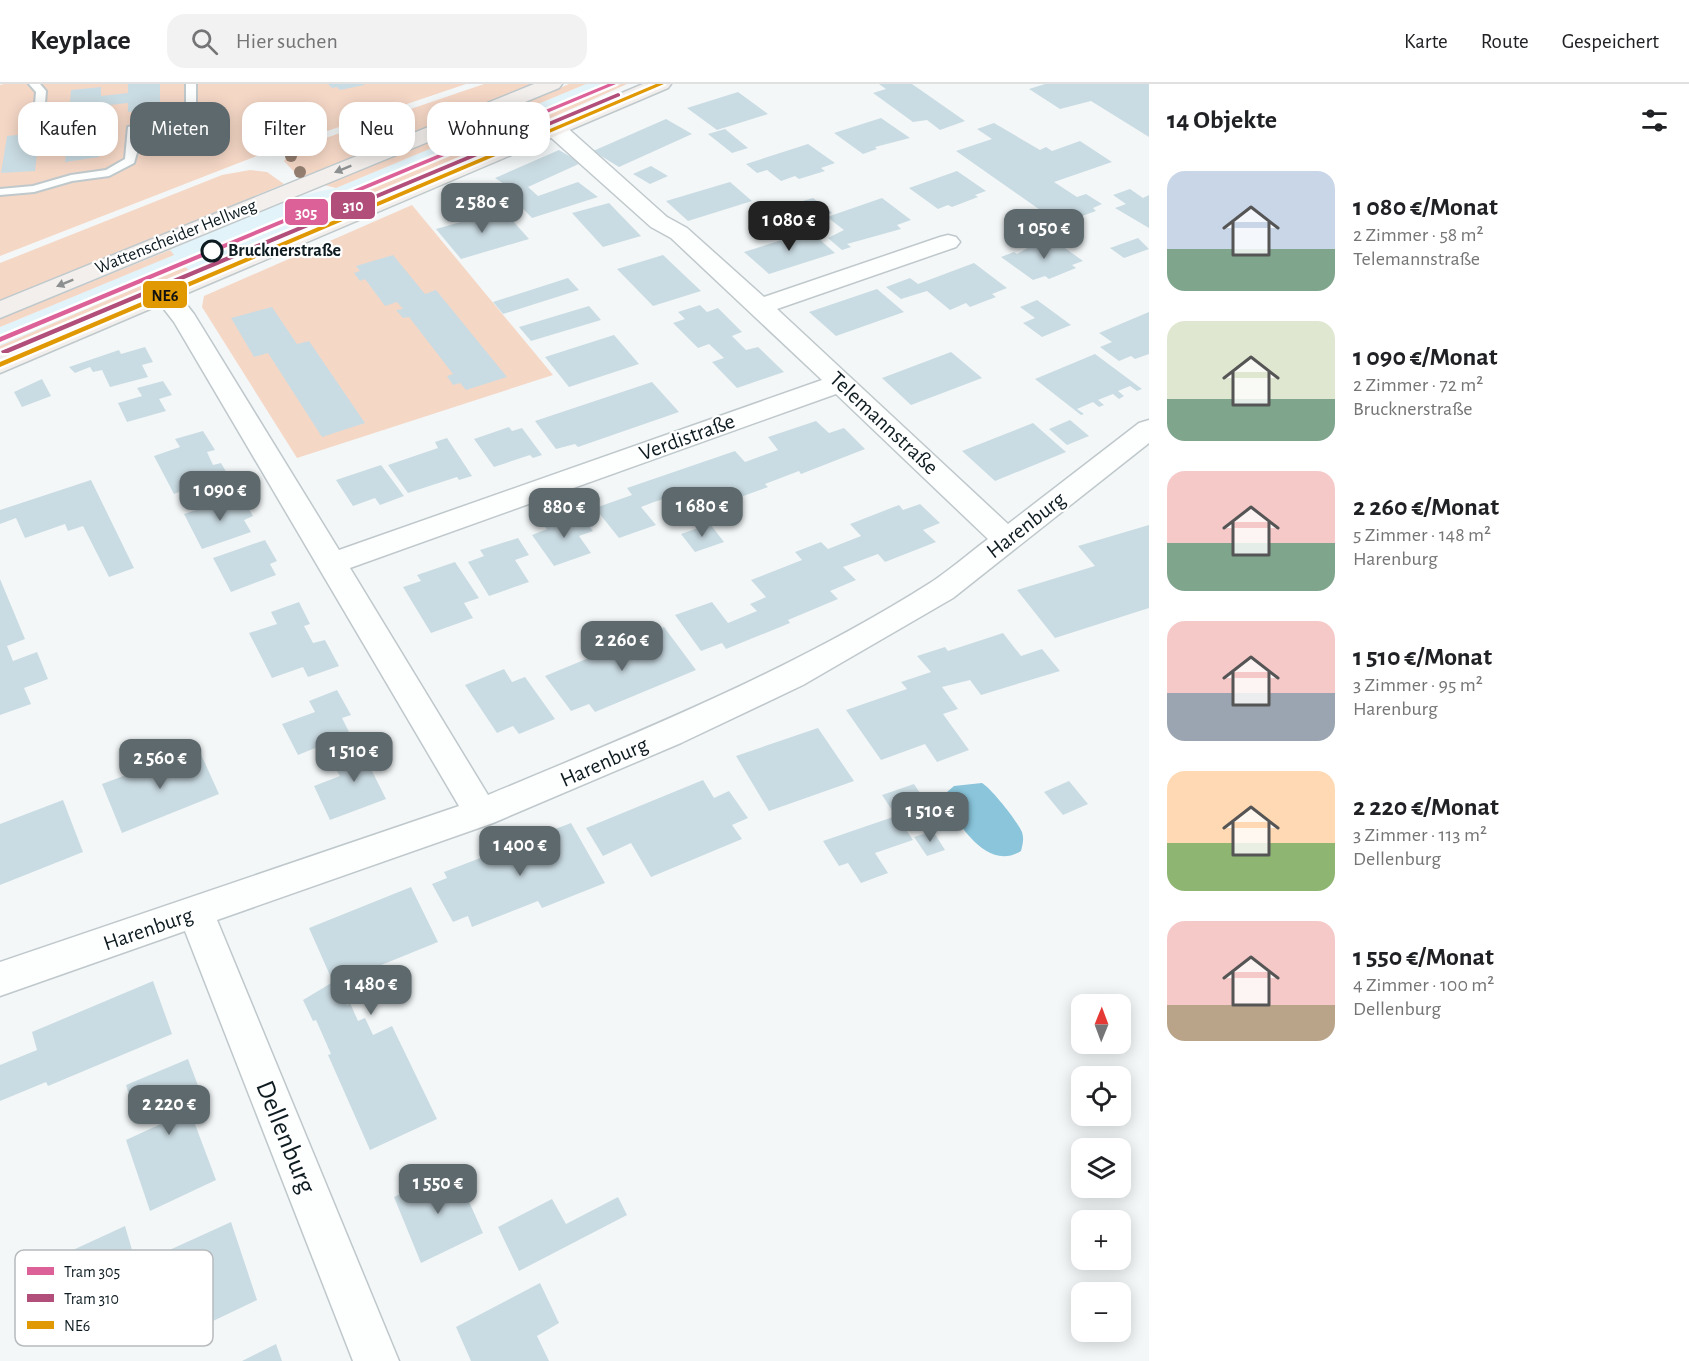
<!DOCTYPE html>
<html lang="de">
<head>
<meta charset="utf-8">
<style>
  :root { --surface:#fff; --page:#f2f2f2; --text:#202124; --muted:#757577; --line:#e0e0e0; --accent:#5e696d }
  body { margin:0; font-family:"Alegreya Sans",sans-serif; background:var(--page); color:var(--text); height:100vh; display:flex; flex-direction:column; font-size:22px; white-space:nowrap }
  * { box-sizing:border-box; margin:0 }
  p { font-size:20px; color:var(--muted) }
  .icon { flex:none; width:33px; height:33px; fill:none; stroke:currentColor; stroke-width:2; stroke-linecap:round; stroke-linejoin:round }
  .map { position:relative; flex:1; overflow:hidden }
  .panel { display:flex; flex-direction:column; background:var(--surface); width:540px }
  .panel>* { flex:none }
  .hud { position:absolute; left:18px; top:18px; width:570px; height:54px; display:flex; gap:12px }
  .needle { width:39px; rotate:1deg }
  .controls { position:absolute; left:1071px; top:910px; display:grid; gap:12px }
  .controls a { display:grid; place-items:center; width:60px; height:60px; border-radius:12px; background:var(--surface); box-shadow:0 3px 15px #0003; font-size:30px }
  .price { position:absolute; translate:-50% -51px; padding:0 14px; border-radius:12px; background:var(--accent); color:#fff; font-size:20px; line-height:39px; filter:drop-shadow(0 2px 3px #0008) }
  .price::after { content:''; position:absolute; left:50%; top:36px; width:18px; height:14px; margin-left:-9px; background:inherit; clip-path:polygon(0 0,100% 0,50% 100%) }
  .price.selected { background:#222; color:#fff }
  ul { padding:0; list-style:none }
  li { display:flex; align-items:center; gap:18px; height:150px; padding:0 18px }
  li span { display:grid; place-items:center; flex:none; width:168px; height:120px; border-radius:18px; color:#555 }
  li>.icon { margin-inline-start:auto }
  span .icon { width:72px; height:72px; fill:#fffc; stroke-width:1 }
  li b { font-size:26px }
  h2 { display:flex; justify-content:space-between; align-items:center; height:72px; padding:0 18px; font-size:26px }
  .tag { padding:0 21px; border-radius:18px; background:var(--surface); box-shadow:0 3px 15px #0003; font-size:21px; line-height:54px }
  .tag.selected { background:var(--accent); color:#fff }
  header { display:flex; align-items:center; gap:36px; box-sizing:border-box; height:84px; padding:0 30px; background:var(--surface); border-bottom:2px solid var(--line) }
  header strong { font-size:28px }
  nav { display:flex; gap:33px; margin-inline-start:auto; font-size:21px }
  .search { width:420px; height:54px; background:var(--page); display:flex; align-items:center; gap:15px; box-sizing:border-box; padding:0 21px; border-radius:18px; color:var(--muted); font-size:22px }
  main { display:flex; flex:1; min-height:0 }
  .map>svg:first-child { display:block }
</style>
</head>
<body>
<header>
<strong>Keyplace</strong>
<div class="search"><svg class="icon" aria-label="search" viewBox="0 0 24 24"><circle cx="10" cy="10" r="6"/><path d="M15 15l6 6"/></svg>Hier suchen</div>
<nav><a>Karte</a><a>Route</a><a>Gespeichert</a></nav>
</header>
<main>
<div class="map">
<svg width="1149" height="1277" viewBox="0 0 1149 1277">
  <rect width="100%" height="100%" fill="#f3f7f8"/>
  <!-- built -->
  <polygon fill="#e2f3fa" points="586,0 621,0 366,107 340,125 192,189 185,183 0,262 0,243 173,171 170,166 299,112 336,104"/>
  <!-- green -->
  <g fill="#f5d7c6">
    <polygon points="4,0 466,0 277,64 0,172 0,1"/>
    <polygon points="484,0 532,0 300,94 284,77 292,66 305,61"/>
    <polygon points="569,0 586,0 336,104 324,101"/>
    <polygon points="621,0 627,0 375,113 366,107"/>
    <polygon points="250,86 267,88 284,100 0,216 0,179 222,91"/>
    <polygon points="412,121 553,291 297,374 202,223 204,212"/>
    <polygon points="170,166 174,171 0,243 0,235"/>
    <polygon points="185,183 192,189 0,270 0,262"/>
  </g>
  <!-- water -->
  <path fill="#8ac5db" d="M982,699C992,705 1017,737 1022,748C1024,755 1023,759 1021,767C988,787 962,744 945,719L947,708L954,702Z"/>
  <!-- building -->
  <g fill="#cadce3">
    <polygon points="128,0 160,0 160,24 128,28 128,19 101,22 99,73 65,78 66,67 37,70 35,87 1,89 7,52 39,49 37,59 67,56 71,6 101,3 101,12 128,9"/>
    <polygon points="328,0 364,0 364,1 340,6 337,3 332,4"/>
    <polygon points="879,0 912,0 965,37 940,46 927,36 913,38 873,9 886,5"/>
    <polygon points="1045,0 1149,0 1149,53 1091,17 1060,25 1029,5"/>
    <polygon points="738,8 768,30 717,46 687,24"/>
    <polygon points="881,34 910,54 875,63 877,65 863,70 834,49"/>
    <polygon points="666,35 692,50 619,83 593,67"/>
    <polygon points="994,39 1040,66 1046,63 1052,67 1080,57 1112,78 1054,98 1077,113 1086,110 1102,120 1093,124 1096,127 1060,140 956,67 992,55 977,45"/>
    <polygon points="725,45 748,64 732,69 708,50"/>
    <polygon points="808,60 835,79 821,84 825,87 799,95 795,92 781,97 767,86 757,89 746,80"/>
    <polygon points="559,66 581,79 528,103 538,112 578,98 598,113 532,134 509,110 515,107 495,94"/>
    <polygon points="651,82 668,92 650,100 633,90"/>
    <polygon points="957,87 986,107 975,111 978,113 952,123 948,121 938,125 909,104"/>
    <polygon points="730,98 752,117 688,137 666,117"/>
    <polygon points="1130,105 1143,114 1149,111 1149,144 1115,124 1126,120 1113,111"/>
    <polygon points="813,114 832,129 816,135 796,119"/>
    <polygon points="882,114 911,136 897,141 901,145 847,160 851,163 842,166 828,154 844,146 827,133"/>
    <polygon points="609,119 641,152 603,163 572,129"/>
    <polygon points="503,126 529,155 461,175 436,145"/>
    <polygon points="810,147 835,169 769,190 744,168"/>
    <polygon points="1051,154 1083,177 1072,181 1076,184 1049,195 1045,192 1033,196 1001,173 1014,168 1017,170 1031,162 1034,164 1041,161 1038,159"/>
    <polygon points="1138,154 1149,165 1124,174 1110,164"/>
    <polygon points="393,171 425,210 436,206 507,293 466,306 460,299 453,301 447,292 453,290 409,233 403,234 396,226 403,225 397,218 385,222 365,195 360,197 354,189 360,187 356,182"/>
    <polygon points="663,171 701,207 653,222 617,185"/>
    <polygon points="974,179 1007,204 992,210 996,213 970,223 966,219 950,226 927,207 901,215 886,203 910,194 918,200"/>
    <polygon points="568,194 579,206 503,230 493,218"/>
    <polygon points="877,205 904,228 836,252 809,228"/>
    <polygon points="1037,216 1052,227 1071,241 1042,253 1023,239 1035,234 1020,223"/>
    <polygon points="700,221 707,228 718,224 742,248 732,252 746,266 758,263 784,288 737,304 712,278 724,274 709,260 698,264 673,239 685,235 678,228"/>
    <polygon points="589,222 601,236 531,257 519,243"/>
    <polygon points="272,223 297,260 309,257 365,339 322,353 268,269 254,273 231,234"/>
    <polygon points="1149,228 1149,270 1135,275 1131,272 1119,277 1100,263 1112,258 1099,249"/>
    <polygon points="614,251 639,280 569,303 545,273"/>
    <polygon points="145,263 153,278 142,281 148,293 110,303 102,286 93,288 90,283 75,289 69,283 119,266 121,270"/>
    <polygon points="951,268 982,294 911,321 882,294"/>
    <polygon points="1095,270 1142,305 1137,307 1130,302 1118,307 1124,312 1119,315 1113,310 1098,316 1104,321 1099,323 1093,318 1077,325 1084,330 1081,331 1035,295"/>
    <polygon points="42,295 51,312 22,323 14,308"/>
    <polygon points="163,297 172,311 159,315 166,327 127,338 118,319 142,312 137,304"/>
    <polygon points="652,298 679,328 578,363 575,360 556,365 535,337"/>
    <polygon points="1070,336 1089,352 1067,361 1049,345"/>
    <polygon points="816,337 829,349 844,344 865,365 801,390 799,387 765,400 768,403 691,431 676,411 654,418 641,423 656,441 619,454 595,424 632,411 627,404 735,367 745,378 778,366 768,353"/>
    <polygon points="1033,339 1066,368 995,397 962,367"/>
    <polygon points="509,343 512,347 522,344 542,371 533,374 530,371 494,383 474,355"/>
    <polygon points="203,347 215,366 207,368 213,381 221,379 232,398 205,406 200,400 174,410 154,372 180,363 175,355"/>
    <polygon points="447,354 472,392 459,396 457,393 408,409 388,381 438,364 435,358"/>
    <polygon points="381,381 404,412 380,421 375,414 353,422 336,396"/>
    <polygon points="91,396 134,484 109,493 83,442 68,447 65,440 25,454 16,434 0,440 0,426"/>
    <polygon points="241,411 253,432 244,436 251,448 202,465 184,430"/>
    <polygon points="920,420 940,439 923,446 936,458 885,478 878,470 843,483 856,496 830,507 838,515 788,536 790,539 726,565 722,559 701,567 675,531 712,518 728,539 757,527 750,520 766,513 751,496 802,476 795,468 821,458 828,465 861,452 850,440 899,421 903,426"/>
    <polygon points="578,427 593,447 579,452 591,469 554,482 532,451 547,445 542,440"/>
    <polygon points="710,440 724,458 695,468 681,450"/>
    <polygon points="1149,441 1149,524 1055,554 1017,506 1095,482 1078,462"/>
    <polygon points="518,454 529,471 515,476 529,498 489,512 468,478 484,472 480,466"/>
    <polygon points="265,456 277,477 270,480 276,491 231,508 213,474"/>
    <polygon points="455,478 479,514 464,519 473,534 431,549 403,503 421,497 417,491"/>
    <polygon points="0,495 25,555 7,562 13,577 37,568 48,595 24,604 31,620 0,631"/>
    <polygon points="299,518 310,540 304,542 313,559 325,556 339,582 308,593 303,583 272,594 249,549 277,540 271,528"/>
    <polygon points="664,543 696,586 595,628 589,620 571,627 545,592"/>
    <polygon points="1003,549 1021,572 1042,565 1060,587 981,611 970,596 942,603 958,625 943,630 969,666 937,678 925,660 881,676 846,626 907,605 901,598 931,588 917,572 945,563 948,567"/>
    <polygon points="504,585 512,598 525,593 555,635 519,650 513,642 497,649 465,601"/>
    <polygon points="337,606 351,631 342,634 350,650 298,671 282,640 315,628 309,617"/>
    <polygon points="818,644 854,697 769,727 736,672"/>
    <polygon points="381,660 391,680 372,687 386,715 330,736 314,702 340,692 332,678"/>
    <polygon points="198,664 219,710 122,749 102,700"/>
    <polygon points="703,696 714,714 729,707 748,734 732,741 742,755 651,793 631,759 603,772 586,744"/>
    <polygon points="1069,697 1088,720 1063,731 1044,708"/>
    <polygon points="914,700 931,726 900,737 913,756 875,769 888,789 861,799 848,779 839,782 823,757 896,732 882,711"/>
    <polygon points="63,716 83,768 0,801 0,740"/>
    <polygon points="571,739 605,799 542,824 538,817 472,843 468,832 453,838 432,800 447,794 444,788"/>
    <polygon points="933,747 945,766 927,772 914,753"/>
    <polygon points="411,803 438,858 337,899 347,921 350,919 358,937 365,934 373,951 392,942 437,1035 370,1066 328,971 331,970 316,936 313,937 303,916 333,898 309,844"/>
    <polygon points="153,897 172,950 48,1002 46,998 0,1017 0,981 37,966 32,948"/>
    <polygon points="188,975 205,1020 190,1027 216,1096 150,1127 126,1056 165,1038 159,1021 136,1032 126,1001"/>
    <polygon points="454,1084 483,1149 421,1179 394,1113"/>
    <polygon points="618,1113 627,1131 519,1187 498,1143 552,1115 566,1140"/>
    <polygon points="231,1138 257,1216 190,1248 165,1168"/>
    <polygon points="125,1142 137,1183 74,1213 62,1171"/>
    <polygon points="540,1199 559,1239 537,1252 549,1277 471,1277 456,1243"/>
    <polygon points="276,1260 282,1277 242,1277"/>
  </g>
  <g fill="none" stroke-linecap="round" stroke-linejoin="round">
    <!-- service casing -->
    <g stroke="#bfc8cb" stroke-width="4">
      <g id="service">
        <polygon points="29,0 40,0 46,7 43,44 38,47 33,44 36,8"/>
        <polygon points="186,0 196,0 196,27 186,38 138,47 140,58 134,79 109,92 72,97 34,108 0,111 0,105 33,102 71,91 106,86 125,75 128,43 178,33 186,26"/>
      </g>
    </g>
    <!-- minor casing -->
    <g stroke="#bfc8cb" stroke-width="3">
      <path id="minor" d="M555,38L563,40L667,133L687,144L764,213L940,153L948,151L956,153L960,158L956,163L777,225L1008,440L1139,339L1149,336V359L953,514L803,601L681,659L493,739L217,836L399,1277H353L185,847L0,912V878L459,722L174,238L153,211L156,206C175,201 183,216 194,230L339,466L822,296L671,154L651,143L547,50L544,45L547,40ZM836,310L988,455C969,469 950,486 930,499C791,587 639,648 488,711L350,484Z"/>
    </g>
    <!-- secondary casing -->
    <g stroke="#bfc8cb" stroke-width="3">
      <g id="secondary">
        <polygon points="534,0 562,0 559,4 0,234 0,217"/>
        <polygon points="643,0 671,0 668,4 0,289 0,271"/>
      </g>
    </g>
    <!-- service -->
    <use href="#service" fill="#fdfefe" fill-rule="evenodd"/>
    <!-- minor -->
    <use href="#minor" fill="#fdfefe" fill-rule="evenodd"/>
    <!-- secondary -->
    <use href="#secondary" fill="#f3efec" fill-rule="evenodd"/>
    <!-- bus-1 casing -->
    <g stroke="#fff" stroke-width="5">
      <polygon id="bus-1" points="656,0 664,0 0,283 0,278"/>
    </g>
    <!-- bus-1 -->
    <use href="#bus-1" fill="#e09803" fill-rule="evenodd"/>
    <!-- tram-1 casing -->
    <g stroke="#fff" stroke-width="5">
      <polygon id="tram-1" points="608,0 616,0 0,258 0,253"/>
    </g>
    <!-- tram-2 casing -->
    <g stroke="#fff" stroke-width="5">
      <polygon id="tram-2" points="618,9 620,10 620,12 8,269 2,269 1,267"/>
    </g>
    <!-- tram-1 -->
    <use href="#tram-1" fill="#db6198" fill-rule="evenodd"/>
    <!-- tram-2 -->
    <use href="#tram-2" fill="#b14e7a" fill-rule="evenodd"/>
  </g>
  <!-- trees -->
  <g fill="#937e70">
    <circle cx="291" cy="72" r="6"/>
    <circle cx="300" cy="88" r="6"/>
  </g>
  <!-- one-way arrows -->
  <defs><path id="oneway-solid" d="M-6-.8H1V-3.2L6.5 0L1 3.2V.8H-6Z" transform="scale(1.5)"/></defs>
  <g fill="#8c9091">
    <use href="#oneway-solid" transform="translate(343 85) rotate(158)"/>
    <use href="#oneway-solid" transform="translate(65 199) rotate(158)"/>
  </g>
  <!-- markers -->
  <circle fill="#fff" stroke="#0e1c22" stroke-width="3" cx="212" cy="167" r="10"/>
  <g text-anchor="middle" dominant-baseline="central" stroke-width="4.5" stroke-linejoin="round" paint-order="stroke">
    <!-- far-street labels -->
    <g font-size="18" fill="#0e1c22" stroke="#fff">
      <text transform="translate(176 153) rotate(-22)">Wattenscheider Hellweg</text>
    </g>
    <!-- far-stop labels -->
    <g font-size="18" font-weight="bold" fill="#0e1c22" stroke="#fff" text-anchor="start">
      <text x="228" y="167">Brucknerstraße</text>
    </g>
    <!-- street labels -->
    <g font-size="22" fill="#0e1c22" stroke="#fff">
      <text transform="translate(884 339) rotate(43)">Telemannstraße</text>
      <text transform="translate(687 353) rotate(-20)">Verdistraße</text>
      <text transform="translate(1026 441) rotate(-38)">Harenburg</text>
      <text transform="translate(604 678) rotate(-24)">Harenburg</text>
      <text transform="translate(148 845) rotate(-19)">Harenburg</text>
    </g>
    <!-- near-street labels -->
    <g font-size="27" fill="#0e1c22" stroke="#fff">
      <text transform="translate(286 1053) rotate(68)">Dellenburg</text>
    </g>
  </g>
  <!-- legend -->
  <rect x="15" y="1166" width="198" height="96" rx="9" fill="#fff" stroke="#b7bbbd" stroke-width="1.5"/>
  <rect x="27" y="1183" width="27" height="8" fill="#db6198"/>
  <rect x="27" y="1210" width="27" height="8" fill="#b14e7a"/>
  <rect x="27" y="1237" width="27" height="8" fill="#e09803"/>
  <g font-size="16" fill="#0e1c22">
    <text x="64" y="1193">Tram 305</text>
    <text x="64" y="1220">Tram 310</text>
    <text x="64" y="1247">NE6</text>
  </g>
  <g stroke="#fff" stroke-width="2">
    <rect x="330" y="107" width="46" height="29" rx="6" fill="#b14e7a"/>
    <rect x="284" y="114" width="45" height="28" rx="6" fill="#db6198"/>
    <rect x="142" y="196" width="46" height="29" rx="6" fill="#e09803"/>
  </g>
  <g font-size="16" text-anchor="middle" font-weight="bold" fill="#fff">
    <text x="353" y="127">310</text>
    <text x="306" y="134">305</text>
  </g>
  <g font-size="16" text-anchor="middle" font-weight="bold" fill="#111">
    <text x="165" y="217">NE6</text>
  </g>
</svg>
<div class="controls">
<a><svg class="needle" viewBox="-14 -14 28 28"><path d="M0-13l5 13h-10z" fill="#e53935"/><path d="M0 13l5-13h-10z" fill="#757577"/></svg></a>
<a><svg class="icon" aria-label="locate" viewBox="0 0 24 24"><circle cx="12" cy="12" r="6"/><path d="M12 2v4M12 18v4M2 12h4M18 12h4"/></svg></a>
<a><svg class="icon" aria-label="layers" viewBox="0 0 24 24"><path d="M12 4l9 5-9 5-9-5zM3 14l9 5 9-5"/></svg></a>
<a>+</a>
<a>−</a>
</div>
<b class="price" style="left:482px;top:150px">2 580 €</b>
<b class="price selected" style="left:789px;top:168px">1 080 €</b>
<b class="price" style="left:1044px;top:176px">1 050 €</b>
<b class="price" style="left:220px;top:438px">1 090 €</b>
<b class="price" style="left:702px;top:454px">1 680 €</b>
<b class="price" style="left:564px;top:455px">880 €</b>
<b class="price" style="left:622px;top:588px">2 260 €</b>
<b class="price" style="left:354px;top:699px">1 510 €</b>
<b class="price" style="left:160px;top:706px">2 560 €</b>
<b class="price" style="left:930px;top:759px">1 510 €</b>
<b class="price" style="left:520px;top:793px">1 400 €</b>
<b class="price" style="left:371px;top:932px">1 480 €</b>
<b class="price" style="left:169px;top:1052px">2 220 €</b>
<b class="price" style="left:438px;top:1131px">1 550 €</b>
<div class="hud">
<a class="tag">Kaufen</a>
<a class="tag selected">Mieten</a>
<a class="tag">Filter</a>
<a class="tag">Neu</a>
<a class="tag">Wohnung</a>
</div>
</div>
<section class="panel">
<h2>14 Objekte<svg class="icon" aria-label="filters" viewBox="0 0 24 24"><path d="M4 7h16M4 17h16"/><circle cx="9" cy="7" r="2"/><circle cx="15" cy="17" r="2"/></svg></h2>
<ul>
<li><span style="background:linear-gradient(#c9d6e8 65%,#7fa58c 0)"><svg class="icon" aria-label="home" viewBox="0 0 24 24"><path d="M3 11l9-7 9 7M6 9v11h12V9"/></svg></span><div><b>1 080 €/Monat</b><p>2 Zimmer · 58 m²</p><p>Telemannstraße</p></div></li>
<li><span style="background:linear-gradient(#dfe7d0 65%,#7fa58c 0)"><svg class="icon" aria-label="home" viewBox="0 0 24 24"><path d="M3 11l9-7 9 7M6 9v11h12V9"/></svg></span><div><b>1 090 €/Monat</b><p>2 Zimmer · 72 m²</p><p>Brucknerstraße</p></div></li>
<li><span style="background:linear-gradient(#f6c9c9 60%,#7fa58c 0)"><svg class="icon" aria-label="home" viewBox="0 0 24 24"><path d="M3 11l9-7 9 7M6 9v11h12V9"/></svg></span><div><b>2 260 €/Monat</b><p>5 Zimmer · 148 m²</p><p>Harenburg</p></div></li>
<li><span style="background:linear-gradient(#f6c9c9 60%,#9aa5b1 0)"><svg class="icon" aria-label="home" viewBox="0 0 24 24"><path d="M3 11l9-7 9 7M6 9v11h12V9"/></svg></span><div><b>1 510 €/Monat</b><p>3 Zimmer · 95 m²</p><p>Harenburg</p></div></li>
<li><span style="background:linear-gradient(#ffd9b3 60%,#8fb573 0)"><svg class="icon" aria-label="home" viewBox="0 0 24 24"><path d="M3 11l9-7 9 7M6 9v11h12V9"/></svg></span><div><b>2 220 €/Monat</b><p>3 Zimmer · 113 m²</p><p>Dellenburg</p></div></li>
<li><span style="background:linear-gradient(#f6c9c9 70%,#b9a48a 0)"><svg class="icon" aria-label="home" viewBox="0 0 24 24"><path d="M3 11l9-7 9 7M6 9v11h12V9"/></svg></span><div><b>1 550 €/Monat</b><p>4 Zimmer · 100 m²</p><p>Dellenburg</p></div></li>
</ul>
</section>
</main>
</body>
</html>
